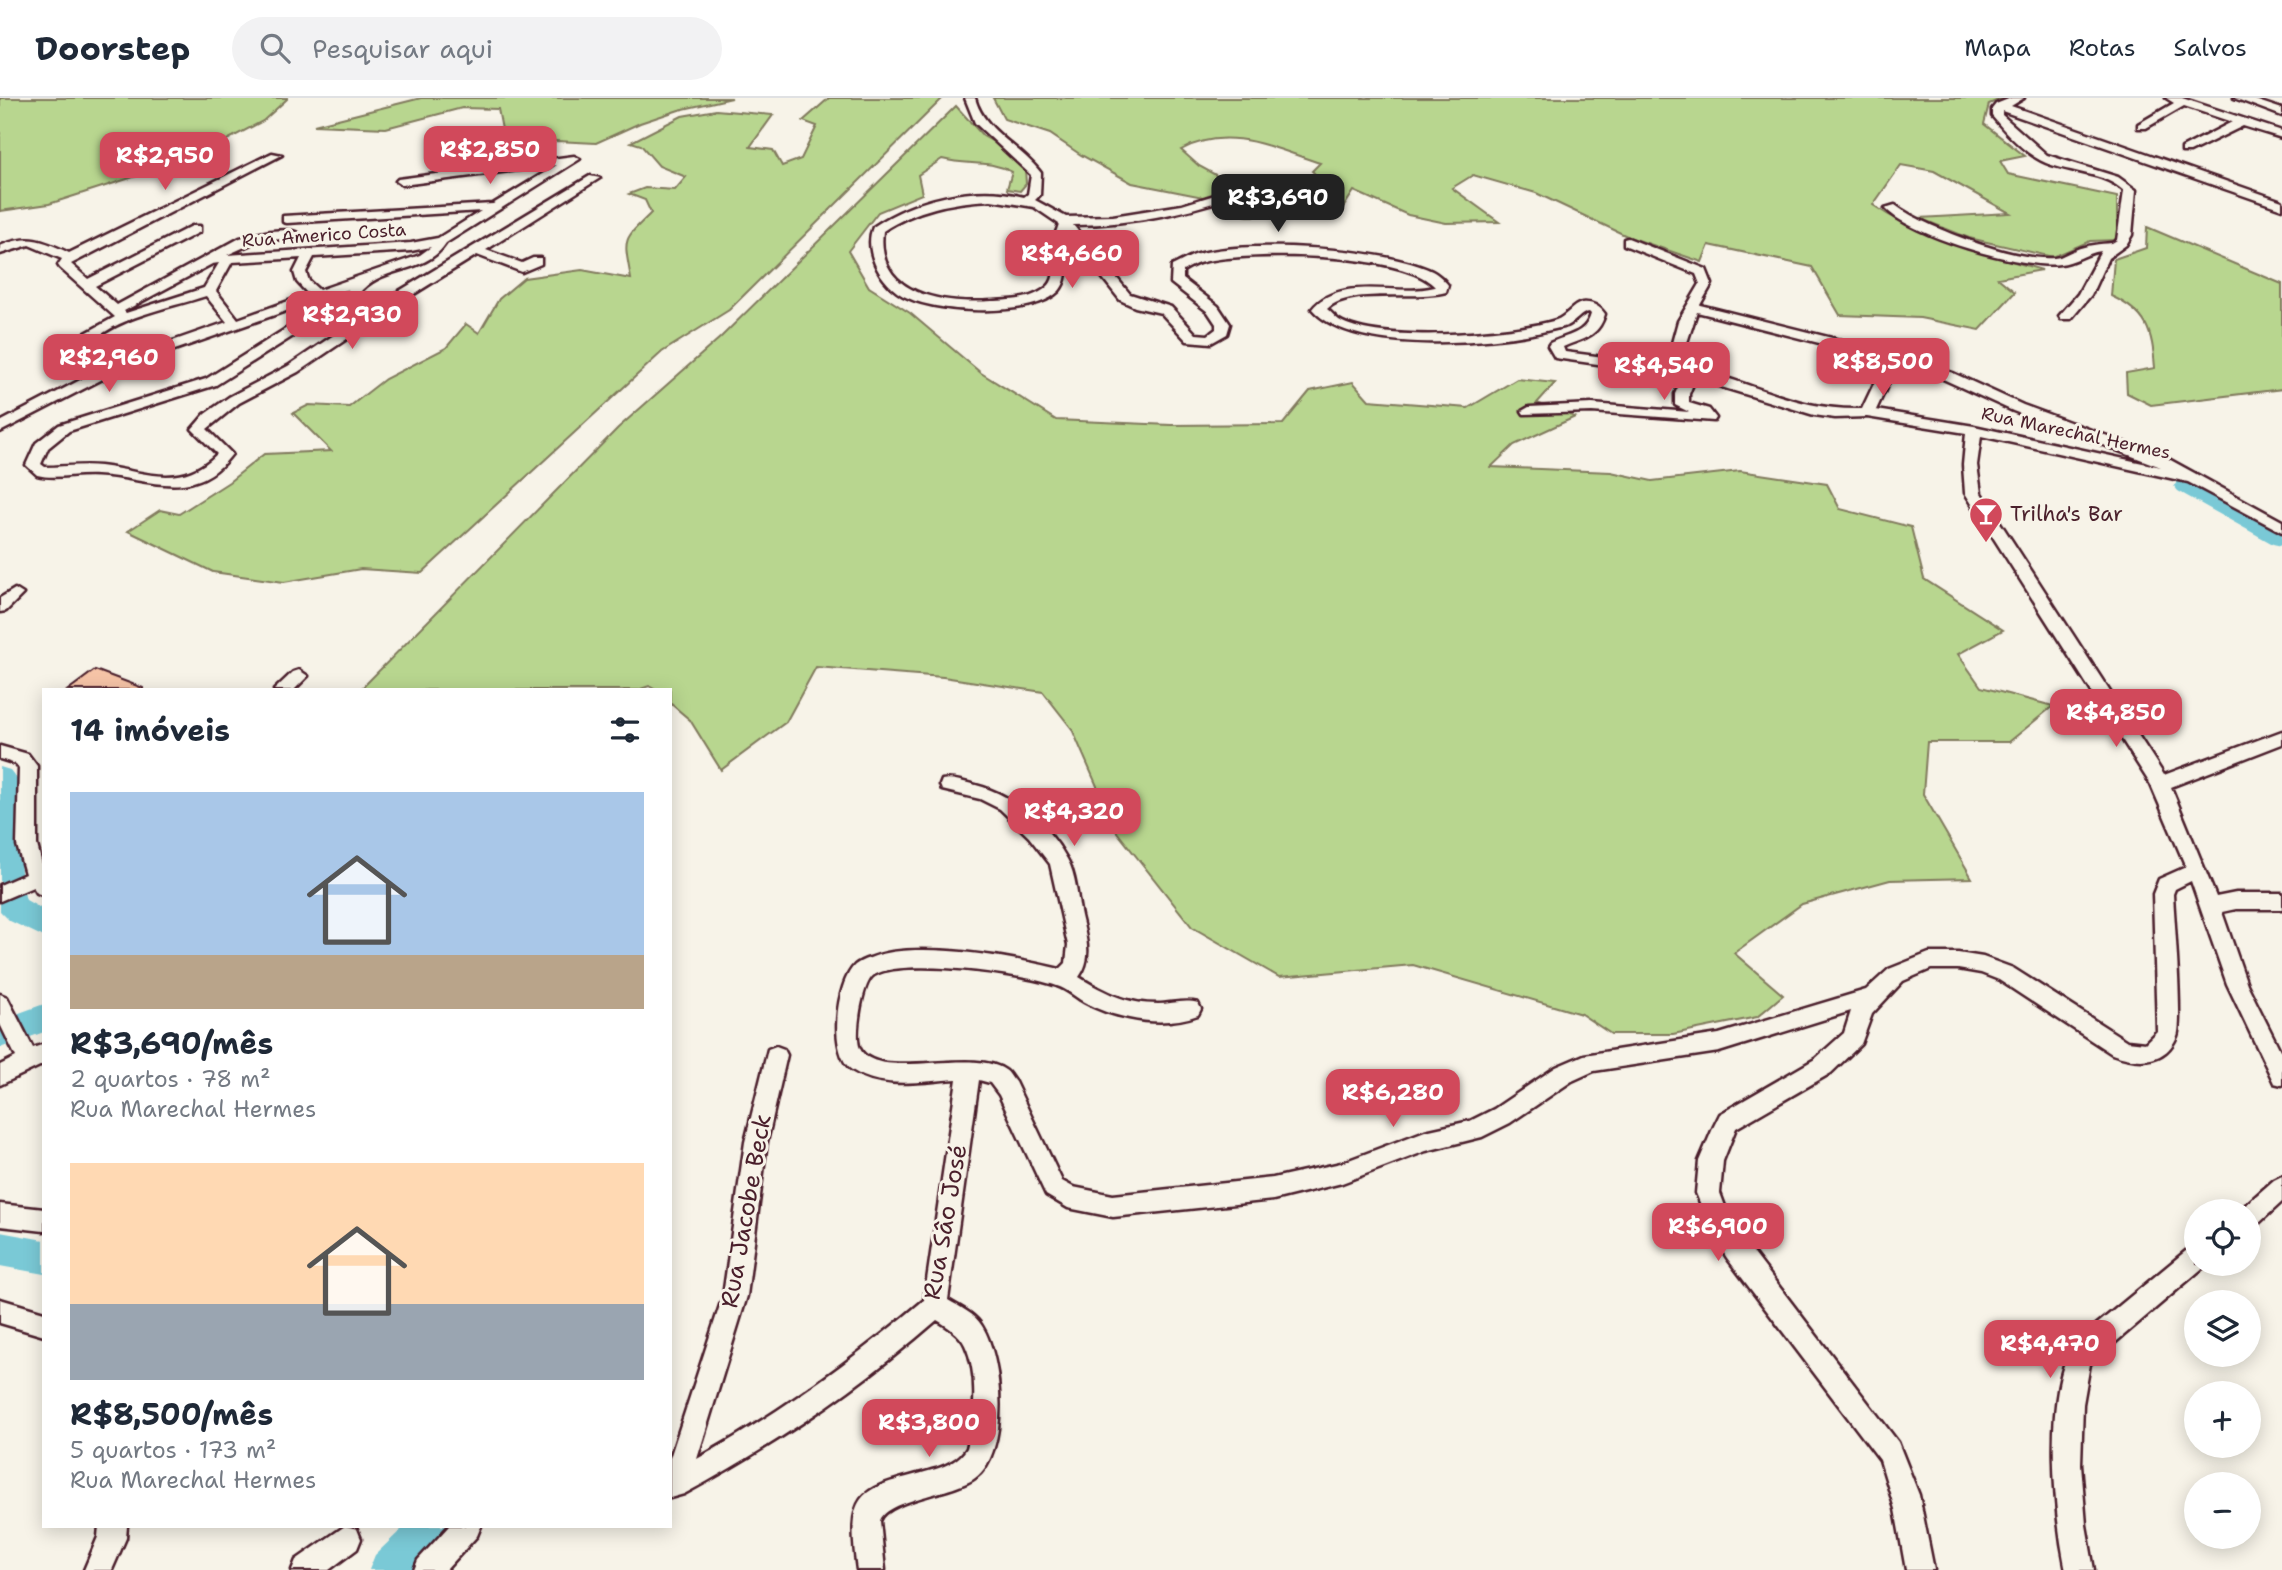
<!DOCTYPE html>
<html lang="pt">
<head>
<meta charset="utf-8">
<style>
  :root { --surface:#fff; --page:#f2f2f3; --text:#1f2937; --muted:#747a83; --line:#e0e1e3; --accent:#d1495b }
  body { margin:0; font-family:"Shantell Sans",sans-serif; background:var(--page); color:var(--text); height:100vh; display:flex; flex-direction:column; font-size:26px; white-space:nowrap }
  * { box-sizing:border-box; margin:0 }
  p { font-size:23px; color:var(--muted) }
  .icon { flex:none; width:38px; height:38px; fill:none; stroke:currentColor; stroke-width:2; stroke-linecap:round; stroke-linejoin:round }
  .map { position:relative; flex:1; overflow:hidden }
  .side { position:absolute; left:42px; top:590px; width:630px; height:840px; display:flex; flex-direction:column; background:var(--surface); border-radius:0px; box-shadow:0 4px 18px #0003 }
  .side>* { flex:none }
  .fabs { position:absolute; left:2184px; top:1101px; display:grid; gap:14px }
  .fabs a { display:grid; place-items:center; width:77px; height:77px; border-radius:50%; background:var(--surface); box-shadow:0 4px 18px #0003; font-size:35px }
  .price { position:absolute; translate:-50% -60px; padding:0 16px; border-radius:14px; background:var(--accent); color:#fff; font-size:23px; line-height:46px; filter:drop-shadow(0 2px 4px #0008) }
  .price::after { content:''; position:absolute; left:50%; top:42px; width:21px; height:16px; margin-left:-10px; background:inherit; clip-path:polygon(0 0,100% 0,50% 100%) }
  .price.selected { background:#222; color:#fff }
  ul { padding:0; list-style:none }
  li { display:grid; align-content:center; gap:14px; height:371px; padding:0 28px }
  li span { display:grid; place-items:center; height:217px; border-radius:0px; color:#555 }
  li>.icon { margin-inline-start:auto }
  span .icon { width:126px; height:126px; fill:#fffc; stroke-width:1 }
  li b { font-size:30px }
  h2 { display:flex; justify-content:space-between; align-items:center; height:84px; padding:0 28px; font-size:30px }
  header { display:flex; align-items:center; gap:42px; box-sizing:border-box; height:98px; padding:0 35px; background:var(--surface); border-bottom:2px solid var(--line) }
  header strong { font-size:33px }
  nav { display:flex; gap:38px; margin-inline-start:auto; font-size:24px }
  .search { width:490px; height:63px; background:var(--page); display:flex; align-items:center; gap:18px; box-sizing:border-box; padding:0 24px; border-radius:38px; color:var(--muted); font-size:26px }
  .map>svg:first-child { display:block }
</style>
</head>
<body>
<header>
<strong>Doorstep</strong>
<div class="search"><svg class="icon" aria-label="search" viewBox="0 0 24 24"><circle cx="10" cy="10" r="6"/><path d="M15 15l6 6"/></svg>Pesquisar aqui</div>
<nav><a>Mapa</a><a>Rotas</a><a>Salvos</a></nav>
</header>
<div class="map">
<svg width="2282" height="1472" viewBox="0 0 2282 1472">
  <rect width="100%" height="100%" fill="#f7f3e8"/>
  <filter id="ink" filterUnits="userSpaceOnUse"><feTurbulence type="fractalNoise" baseFrequency=".0143" numOctaves="2"/><feDisplacementMap in="SourceGraphic" scale="14" xChannelSelector="R" yChannelSelector="G"/><feConvolveMatrix kernelMatrix="1 2 1 2 8 2 1 2 1" color-interpolation-filters="sRGB"/></filter>
  <g filter="url(#ink)">
    <!-- green -->
    <g fill="#b8d68f" stroke="#817a5d" stroke-width="2">
      <polygon points="0,0 287,0 287,1 263,23 193,60 49,106 0,113"/>
      <polygon points="421,0 732,0 679,12 640,25 596,45 556,43 505,47 498,11 462,10 386,30 314,27"/>
      <path d="M829,0H943L729,212L662,254L422,475L361,471L284,484L213,474L128,433L160,412L179,416L229,384L264,356L331,353L293,315L309,307L349,309L385,281L446,250L466,226L479,235L499,201L524,180L582,172L631,181C624,140 621,144 651,115L645,102L629,96L645,90L675,92L686,79L659,68L641,47L631,44L682,18L716,12L773,17L750,49L773,52L782,68L801,61L817,28L803,23Z"/>
      <path d="M993,0H2003L1989,6L1984,26L2025,58L2000,63L2008,76L2117,99V142L2090,143L2053,159L1969,140L1919,120L2010,115L1934,73L1901,67L1873,107C1922,141 1985,155 2042,172L1998,180L2015,194L1980,232L1920,220L1840,217L1812,169L1709,147L1702,164L1629,139L1536,95L1473,77L1452,90L1499,124L1446,125L1408,117L1354,93L1339,116L1248,118L1217,111L1277,86L1328,89L1312,73L1320,65C1273,50 1227,26 1181,52L1199,68L1234,87L1208,100L1132,85L1081,57L1050,36L1004,21Z"/>
      <path d="M956,8L983,38L1003,49L1025,70L1026,86L1020,93L1007,91L1012,74C987,61 970,68 942,61L918,77L922,96L878,114L848,153L869,189L910,215L981,275L1056,322L1171,327L1283,326L1310,293L1353,284L1369,302L1468,310L1517,281L1555,285L1537,305L1575,319L1514,347L1491,369L1611,374L1652,383L1740,373L1827,386L1840,411L1911,429L1924,481L2003,532L1958,556L1981,589L2053,608L2009,644H1927L1923,696L1972,780L1890,782L1802,806L1734,855L1783,897L1757,919L1673,936H1611L1581,916L1413,867L1279,879L1192,829L1117,734L1072,631L1043,594L943,579L816,569L786,624L721,672L690,622L670,605V592L654,591L649,588L638,592H360L618,330L721,239Z"/>
      <path d="M2147,129L2282,186V291L2151,307L2127,295L2126,275L2155,270C2152,233 2148,215 2111,198L2114,161L2146,150Z"/>
    </g>
    <g fill="none" stroke-linecap="round" stroke-linejoin="round">
      <!-- river -->
      <g fill="#7ac9d6" fill-rule="evenodd">
        <polygon points="2186,381 2282,431 2282,448 2273,446 2178,393 2174,388 2178,383"/>
        <path d="M0,669L10,672L25,691C21,727 16,767 26,802L44,812V839L10,823L0,813Z"/>
        <polygon points="44,906 44,934 0,950 0,922"/>
        <polygon points="0,1134 44,1142 44,1176 0,1168"/>
        <polygon points="405,1428 456,1428 450,1443 420,1472 369,1472 375,1457"/>
      </g>
    </g>
    <!-- building -->
    <polygon fill="#f6c4a7" stroke="#4a1f2b" stroke-width="2" points="95,572 143,590 143,592 68,592"/>
    <g fill="none" stroke-linecap="round" stroke-linejoin="round">
      <!-- street casing -->
      <g stroke="#4a1f2b" stroke-width="5">
        <g id="street">
          <path d="M965,0H975C984,34 1021,48 1041,75L1040,97L1035,102L1066,119L1113,118L1182,107L1251,86H1259V90C1198,112 1138,127 1073,127L1130,196L1171,209L1196,236L1208,237L1216,231V226L1208,214L1171,185L1172,168C1179,165 1185,161 1192,158C1241,140 1385,150 1432,173C1438,176 1444,182 1448,187L1446,194C1413,203 1351,188 1327,211C1331,214 1335,219 1339,222C1378,246 1512,236 1556,222C1566,219 1572,207 1582,205C1593,204 1599,208 1605,216C1598,240 1583,240 1563,249L1565,254L1666,267L1678,223L1700,186L1696,176L1624,147V141L1628,140L1706,171L1712,186L1700,207L1896,256L1953,275L2023,307L2165,359L2282,423V434L2188,384L1981,338L1977,367L1981,395L2164,677L2282,633V646L2171,689L2216,799L2236,795H2282V811H2236L2222,814L2247,886L2282,956V987L2274,985L2227,886L2191,783L2175,791L2173,796C2174,819 2183,924 2177,938C2165,967 2137,965 2112,956L1999,882L1981,875L1958,871H1931L1903,883L1872,916L1861,946L1831,975L1736,1030L1723,1063L1720,1095L1732,1127L1898,1344L1919,1397L1934,1472H1906L1895,1411L1880,1362L1727,1160L1715,1141L1696,1095L1699,1063L1714,1028L1720,1016L1815,961L1844,935L1851,913L1719,954L1594,973L1572,983L1510,1025L1482,1039L1426,1053L1342,1085L1273,1102L1113,1119L1068,1110L1046,1097L999,997L990,985L979,982L948,1202C960,1209 975,1216 982,1228C1003,1261 1010,1355 975,1380C954,1396 887,1401 880,1423L885,1472H857C845,1387 862,1392 936,1371C948,1367 960,1362 967,1350C975,1320 979,1276 965,1247C960,1236 947,1228 937,1222C859,1290 775,1347 684,1396L670,1400V1360L723,1198L745,1044L768,951L776,948L784,951L787,957L767,1044L747,1198L697,1361C778,1316 853,1262 924,1202L957,981C922,983 883,992 852,972C828,955 836,885 855,867C859,864 866,861 870,860C913,841 1015,860 1060,871L1066,865L1068,847L1050,766L1029,739L1000,711L980,701L942,692L940,687L942,682C951,680 959,683 968,685C1010,694 1046,723 1067,761C1076,776 1077,800 1081,818C1086,839 1093,860 1079,879C1105,895 1127,906 1158,906C1171,906 1185,901 1198,905L1201,911L1198,917C1176,925 1152,925 1129,920C1114,917 1098,912 1084,904C1075,899 1067,891 1057,888C1025,876 902,859 874,877C862,885 855,934 859,948C871,986 974,948 1005,972C1009,974 1012,981 1015,984L1062,1083L1073,1089L1113,1097L1273,1080L1341,1065L1425,1033L1470,1023L1494,1011L1556,969L1584,957L1719,936L1866,892L1889,871L1929,855H1958L1983,859L2013,870L2127,943L2145,945L2157,933L2153,796L2159,781L2186,769L2151,687L1965,395L1963,367L1966,335L1867,319L1835,320L1814,317L1695,281L1689,296V305L1709,311L1716,320L1714,323L1592,314L1524,316L1522,313L1529,309L1592,306L1689,314L1675,307V296L1683,278L1555,260L1548,248L1550,245C1568,236 1585,237 1591,216L1589,214C1580,215 1576,224 1567,228C1561,230 1553,231 1546,233C1492,246 1351,257 1312,211C1341,176 1397,199 1435,189C1405,154 1248,153 1203,164C1196,165 1190,169 1183,173V181L1218,208L1230,226L1227,236L1211,245L1187,243L1161,215L1135,209L1120,202L1068,136C1061,154 1073,177 1059,193C1033,220 940,215 908,200C893,194 881,180 875,166C870,154 868,141 873,129C914,101 975,86 1024,99L1028,96L1031,77L975,25ZM991,102L1034,109L1059,126C1057,133 1053,140 1052,147C1050,160 1059,177 1048,188C1034,202 1010,202 992,203C944,206 875,198 883,133C916,111 952,104 991,102ZM1697,214L1886,262L1943,281L2013,313L2161,369L1974,328L1876,312L1895,271L1888,267L1881,271L1862,311C1790,313 1745,278 1679,269Z"/>
          <path d="M2011,0H2024L2011,8L2282,103V111L2002,13V17L2047,57L2118,79L2136,92L2132,137L2126,147L2108,160L2091,197L2071,221H2061L2059,218L2078,196L2101,153C2086,155 2074,165 2060,166C2022,171 1910,138 1885,110L1895,107C1924,129 2025,168 2060,159C2065,157 2070,154 2075,152C2087,147 2100,146 2112,145L2117,142L2124,93C2104,74 2071,75 2046,65C2025,56 2006,35 1992,18V11L1996,6Z"/>
          <polygon points="2166,0 2182,0 2282,33 2282,40 2243,28 2190,54 2182,54 2182,50 2232,24 2184,8 2146,30 2138,30 2138,26 2174,5"/>
          <polygon points="2234,0 2249,0 2282,11 2282,18"/>
          <path d="M272,55L282,57L71,166L88,181L192,128H200V134L95,188L117,207L240,140C255,136 287,127 300,136L294,140L258,143L227,157L411,145L438,140L481,113L287,125L283,124V118L493,106L557,67L402,87L396,83L398,81L574,58L580,61L446,145C425,178 380,166 358,197L216,287L69,333L48,350L41,366L45,369C63,369 82,366 100,368C145,373 180,393 217,356L192,331L205,316L229,299L288,268L396,195L590,78L600,80L486,152L522,165L533,160H541V166L522,174L477,157L406,201L298,274L239,305L207,331L232,356C193,407 148,379 97,377C77,375 56,382 37,377L26,367L36,345L59,327L206,281L349,191L126,269L0,334V324L109,267L77,256L72,248L84,236L115,219L60,170L58,167L62,161L29,147L0,156V148C28,136 43,142 69,155ZM431,149L420,157L319,192L309,183L306,174L314,159L411,153ZM301,160L294,174L297,184L308,196L238,221L216,193L232,164ZM219,165L204,190L126,215L124,213L212,166ZM206,198L227,224L121,261L86,249C116,218 167,211 206,198Z"/>
          <polygon points="15,491 23,496 6,513 0,514 0,500"/>
          <polygon points="299,572 308,578 294,592 274,592 293,574"/>
          <polygon points="0,648 28,656 37,668 37,747 44,774 44,798 37,795 33,789 0,803 0,787 25,776 17,747 19,670 16,666 0,661"/>
          <polygon points="0,896 7,899 33,950 44,946 44,966 0,987 0,967 16,959 0,926"/>
          <polygon points="2282,1078 2282,1104 2257,1127 2249,1130 2249,1113 2241,1111 2274,1082"/>
          <polygon points="0,1106 44,1111 44,1133 0,1128"/>
          <path d="M2196,1149V1166H2206L2205,1168L2090,1266L2083,1306L2081,1366L2086,1427L2094,1472H2066C2054,1415 2043,1298 2073,1246L2187,1152Z"/>
          <polygon points="0,1201 44,1214 44,1238 0,1225"/>
          <polygon points="99,1428 127,1428 126,1440 112,1472 84,1472 98,1439"/>
          <polygon points="345,1428 357,1431 361,1441 357,1451 329,1472 292,1472 296,1462"/>
          <polygon points="449,1428 481,1428 477,1438 446,1472 414,1472 418,1462"/>
        </g>
      </g>
      <!-- street -->
      <use href="#street" fill="#f7f3e8" fill-rule="evenodd"/>
    </g>
  </g>
  <!-- icons -->
  <defs>
    <g id="bar-pin" transform="scale(1.75)"><path d="M0 17L-7.5 6A9.5 9.5 0 1 1 7.5 6Z" fill="#d1495b" stroke="#f7f3e8"/><path d="M-6-5H6L.8 .8V4.5H3.5V6h-7V4.5H-.8V.8Z" fill="#fff"/></g>
  </defs>
  <g fill-rule="evenodd">
    <use href="#bar-pin" x="1986" y="416"/>
  </g>
  <g text-anchor="middle" dominant-baseline="central" stroke-width="6" stroke-linejoin="round" paint-order="stroke">
    <!-- far-street labels -->
    <g font-size="18" fill="#4a1f2b" stroke="#f7f3e8">
      <text transform="translate(324 137) rotate(-4)">Rua Americo Costa</text>
      <text transform="translate(2076 335) rotate(12)">Rua Marechal Hermes</text>
    </g>
    <!-- poi labels -->
    <g font-size="21" fill="#4a1f2b" stroke="#f7f3e8" text-anchor="start">
      <text x="2010" y="416">Trilha's Bar</text>
    </g>
    <!-- near-street labels -->
    <g font-size="24" fill="#4a1f2b" stroke="#f7f3e8">
      <text transform="translate(746 1113) rotate(-80)">Rua Jacobe Beck</text>
      <text transform="translate(945 1124) rotate(-80)">Rua Sâo José</text>
    </g>
  </g>
</svg>
<div class="fabs">
<a><svg class="icon" aria-label="locate" viewBox="0 0 24 24"><circle cx="12" cy="12" r="6"/><path d="M12 2v4M12 18v4M2 12h4M18 12h4"/></svg></a>
<a><svg class="icon" aria-label="layers" viewBox="0 0 24 24"><path d="M12 4l9 5-9 5-9-5zM3 14l9 5 9-5"/></svg></a>
<a>+</a>
<a>−</a>
</div>
<b class="price" style="left:490px;top:88px">R$2,850</b>
<b class="price" style="left:165px;top:94px">R$2,950</b>
<b class="price selected" style="left:1278px;top:136px">R$3,690</b>
<b class="price" style="left:1072px;top:192px">R$4,660</b>
<b class="price" style="left:352px;top:253px">R$2,930</b>
<b class="price" style="left:109px;top:296px">R$2,960</b>
<b class="price" style="left:1883px;top:300px">R$8,500</b>
<b class="price" style="left:1664px;top:304px">R$4,540</b>
<b class="price" style="left:2116px;top:651px">R$4,850</b>
<b class="price" style="left:1074px;top:750px">R$4,320</b>
<b class="price" style="left:1393px;top:1031px">R$6,280</b>
<b class="price" style="left:1718px;top:1165px">R$6,900</b>
<b class="price" style="left:2050px;top:1282px">R$4,470</b>
<b class="price" style="left:929px;top:1361px">R$3,800</b>
<section class="side">
<h2>14 imóveis<svg class="icon" aria-label="filters" viewBox="0 0 24 24"><path d="M4 7h16M4 17h16"/><circle cx="9" cy="7" r="2"/><circle cx="15" cy="17" r="2"/></svg></h2>
<ul>
<li><span style="background:linear-gradient(#a9c7e8 75%,#b9a48a 0)"><svg class="icon" aria-label="home" viewBox="0 0 24 24"><path d="M3 11l9-7 9 7M6 9v11h12V9"/></svg></span><div><b>R$3,690/mês</b><p>2 quartos · 78 m²</p><p>Rua Marechal Hermes</p></div></li>
<li><span style="background:linear-gradient(#ffd9b3 65%,#9aa5b1 0)"><svg class="icon" aria-label="home" viewBox="0 0 24 24"><path d="M3 11l9-7 9 7M6 9v11h12V9"/></svg></span><div><b>R$8,500/mês</b><p>5 quartos · 173 m²</p><p>Rua Marechal Hermes</p></div></li>
</ul>
</section>
</div>
</body>
</html>
